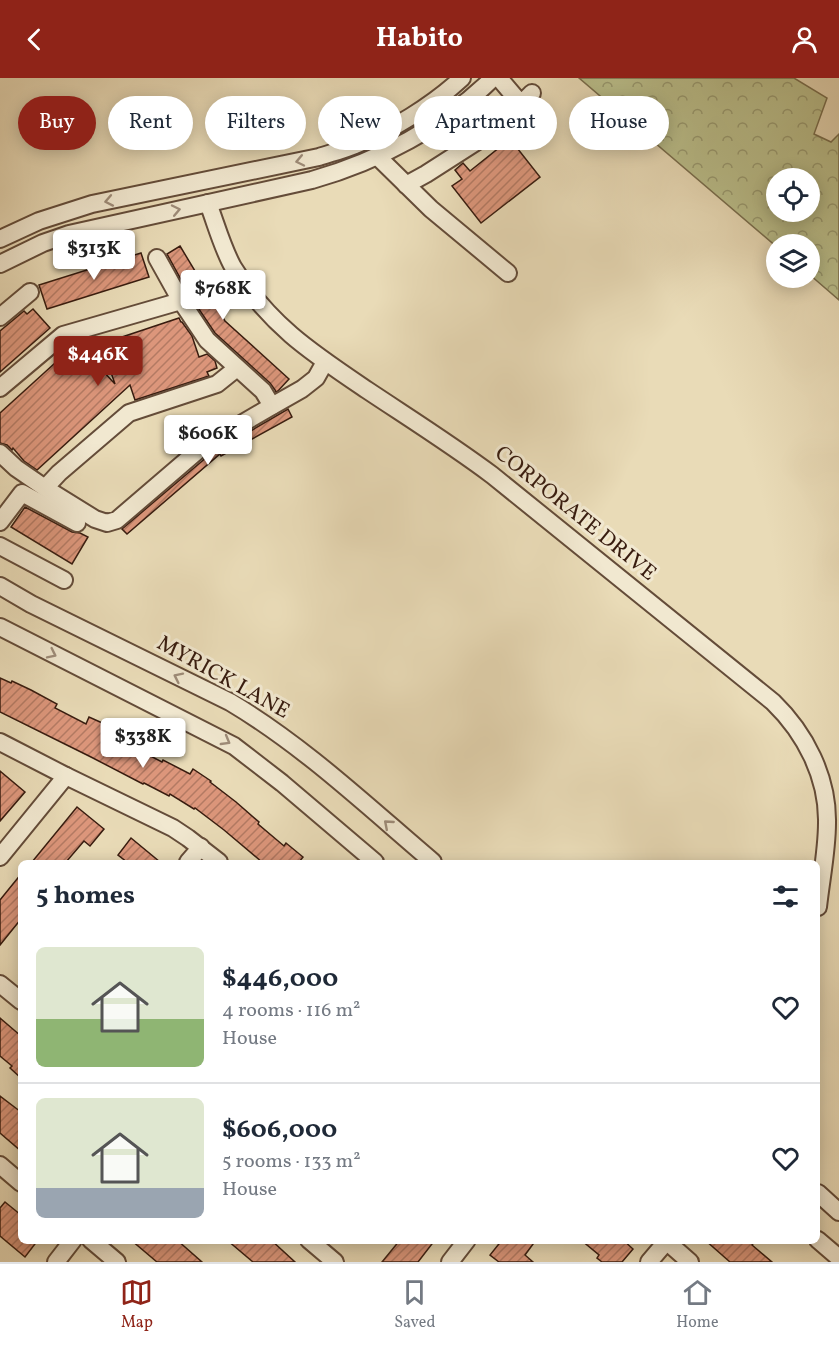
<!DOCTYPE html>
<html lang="en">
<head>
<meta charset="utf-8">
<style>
  :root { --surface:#fff; --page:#f6f6f7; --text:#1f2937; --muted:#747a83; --line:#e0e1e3; --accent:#8f2418 }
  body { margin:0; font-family:Vollkorn,serif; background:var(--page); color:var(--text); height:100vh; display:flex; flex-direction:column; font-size:22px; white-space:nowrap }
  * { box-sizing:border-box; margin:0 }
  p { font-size:20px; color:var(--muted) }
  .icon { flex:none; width:33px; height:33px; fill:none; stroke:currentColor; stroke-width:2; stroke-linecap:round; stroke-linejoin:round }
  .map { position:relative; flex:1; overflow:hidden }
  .details { position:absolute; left:18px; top:782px; width:802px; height:384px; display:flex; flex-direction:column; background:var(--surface); border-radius:9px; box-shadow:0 3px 15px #0003 }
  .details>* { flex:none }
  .guide { position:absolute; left:18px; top:18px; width:804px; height:54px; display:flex; gap:12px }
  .tools { position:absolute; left:766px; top:90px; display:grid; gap:12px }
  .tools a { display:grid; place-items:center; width:54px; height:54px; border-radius:50%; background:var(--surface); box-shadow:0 3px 15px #0003; font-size:30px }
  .price { position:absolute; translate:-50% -51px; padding:0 14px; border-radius:6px; background:#fff; color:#222; font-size:20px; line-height:39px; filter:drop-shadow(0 2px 3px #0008) }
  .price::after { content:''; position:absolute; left:50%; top:36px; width:18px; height:14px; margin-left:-9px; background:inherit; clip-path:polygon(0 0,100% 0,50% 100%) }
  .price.current { background:var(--accent); color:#fff }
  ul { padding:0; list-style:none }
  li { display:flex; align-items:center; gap:18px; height:150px; padding:0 18px }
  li+li { border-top:2px solid var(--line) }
  li span { display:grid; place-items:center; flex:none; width:168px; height:120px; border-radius:9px; color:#555 }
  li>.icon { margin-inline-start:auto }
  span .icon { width:72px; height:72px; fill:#fffc; stroke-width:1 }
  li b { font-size:26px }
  h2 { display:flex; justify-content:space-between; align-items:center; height:72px; padding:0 18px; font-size:26px }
  .chip { padding:0 21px; border-radius:27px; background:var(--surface); box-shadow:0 3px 15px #0003; font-size:21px; line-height:54px }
  .chip.current { background:var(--accent); color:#fff }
  header { display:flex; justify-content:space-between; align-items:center; height:78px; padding:0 18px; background:var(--accent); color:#fff; font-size:27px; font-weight:700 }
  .menu { display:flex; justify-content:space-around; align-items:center; height:84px; border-top:2px solid var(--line); background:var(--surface); font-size:16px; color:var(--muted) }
  .menu a { display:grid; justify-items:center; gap:3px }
  .menu .current { color:var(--accent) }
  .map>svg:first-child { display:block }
</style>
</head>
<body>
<header><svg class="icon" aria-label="back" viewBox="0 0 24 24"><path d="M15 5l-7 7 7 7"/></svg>Habito<svg class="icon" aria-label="person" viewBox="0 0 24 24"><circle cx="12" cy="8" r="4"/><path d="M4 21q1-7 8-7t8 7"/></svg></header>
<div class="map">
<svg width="839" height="1184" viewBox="0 0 839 1184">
  <defs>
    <pattern id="forest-crowns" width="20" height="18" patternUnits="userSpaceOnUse" patternTransform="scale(1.5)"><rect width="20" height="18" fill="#babf8c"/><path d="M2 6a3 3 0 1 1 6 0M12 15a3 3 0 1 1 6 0" fill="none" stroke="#989a71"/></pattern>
    <pattern id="building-hatch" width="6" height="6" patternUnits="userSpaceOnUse" patternTransform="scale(1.5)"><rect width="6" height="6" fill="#dc967b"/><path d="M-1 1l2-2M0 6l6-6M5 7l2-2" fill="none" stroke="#b37a63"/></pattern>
  </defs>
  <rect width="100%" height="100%" fill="#e9dbb7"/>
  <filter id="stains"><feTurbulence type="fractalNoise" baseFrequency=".00333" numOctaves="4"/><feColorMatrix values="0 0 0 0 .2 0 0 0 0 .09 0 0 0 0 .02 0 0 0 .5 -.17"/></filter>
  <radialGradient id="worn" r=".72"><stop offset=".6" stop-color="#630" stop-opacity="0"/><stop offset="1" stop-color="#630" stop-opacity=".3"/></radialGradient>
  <!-- forest -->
  <path fill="url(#forest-crowns)" stroke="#796e4e" stroke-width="1.5" fill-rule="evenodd" d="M579,0H794L827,20L814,56L831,64L839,56V222L810,197V166H777V169ZM777,100H810V134H777Z"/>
  <!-- building -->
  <g fill="url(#building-hatch)" stroke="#381c0f" stroke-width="1.5">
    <polygon points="510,61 540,99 481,145 452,108 462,101 455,92 463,85 470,93"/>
    <polygon points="180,168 225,243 289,301 278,313 276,314 275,312 270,305 215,255 190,218 167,176"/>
    <polygon points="141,175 149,199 47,231 39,207"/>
    <polygon points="33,231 50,250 0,294 0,253 24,233 27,236"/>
    <polygon points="179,240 181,244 182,244 192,258 199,279 207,276 215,283 217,290 207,294 209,298 135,322 130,307 37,392 24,383 13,370 12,372 7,367 0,365 0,335 77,265 115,306 101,266"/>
    <polygon points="288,331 292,339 221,378 220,376 127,456 122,451 208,378"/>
    <polygon points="25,429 72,454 80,455 88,459 72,486 11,449"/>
    <polygon points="0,600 11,605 12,603 31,612 57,626 55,630 86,646 89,639 109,648 107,653 132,666 131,668 162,684 163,682 190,696 193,691 211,703 210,704 236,724 259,744 258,746 284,768 286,765 303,779 299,784 262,784 224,752 195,730 194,731 170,716 169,718 144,705 143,706 91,679 0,634"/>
    <polygon points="0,693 25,714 0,743"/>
    <polygon points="77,729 104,751 90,768 84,763 66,784 32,784"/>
    <polygon points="131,760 160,784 127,784 118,777"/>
    <polygon points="21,796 21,841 0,867 0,822"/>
    <polygon points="0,940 21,958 21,1000 10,990 12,988 0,978"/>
    <polygon points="0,1018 21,1034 21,1073 0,1055"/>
    <polygon points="5,1124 21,1137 21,1162 38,1162 25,1179 0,1158 0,1130"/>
    <polygon points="131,1162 177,1162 202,1184 157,1184"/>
    <polygon points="227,1162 271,1162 295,1184 253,1184"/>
    <polygon points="400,1162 435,1162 418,1184 382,1184"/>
    <polygon points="502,1162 536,1162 525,1177 533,1184 499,1184 490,1177"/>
    <polygon points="581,1162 623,1162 633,1171 622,1184 602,1184 597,1180 599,1177"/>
    <polygon points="705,1162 756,1162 752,1167 772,1184 730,1184"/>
  </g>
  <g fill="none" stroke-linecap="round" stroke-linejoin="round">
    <!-- minor casing -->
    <g stroke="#644c39" stroke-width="20">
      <g id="minor">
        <polyline points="499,0 521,26 532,15"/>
        <polyline points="377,78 431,131 508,195"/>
        <polyline points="406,107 426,96 476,64 521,26"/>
        <path d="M208,125C216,146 222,169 233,189C269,247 312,275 367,312C409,340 452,367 492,397L773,624C805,655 828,699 827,745C827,773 821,801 818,829"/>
        <path d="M0,161L39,143L92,126L319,79C331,75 343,72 355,67C391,53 433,27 462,0"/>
        <polyline points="157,180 181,223 207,262 263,313 272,328"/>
        <path d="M0,186L43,165L69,156L312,102C379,83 443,49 493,0"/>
        <polyline points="0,239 30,214"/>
        <polyline points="0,310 63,257 181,223"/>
        <polyline points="0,375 16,390 45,410 95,441 107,445 117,442 202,369 272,328 302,311 316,300 325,284"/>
        <polyline points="45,410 59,395 129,335 217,306 237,290"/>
        <polyline points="0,444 22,415 77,445"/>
        <polyline points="0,468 64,502"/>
        <path d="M0,508L31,526L230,624C304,668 367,728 433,784"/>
        <polyline points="0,549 234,668 282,705 375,784"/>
        <polyline points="0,664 66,698 173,750 188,760 219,784"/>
        <polyline points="0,779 66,698"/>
        <polyline points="188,784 201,769"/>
        <polyline points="0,906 21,923"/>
        <polyline points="0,1087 21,1105"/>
        <polyline points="818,1115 839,1134"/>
        <polyline points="91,1162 117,1184"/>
        <polyline points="309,1162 335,1184"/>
        <polyline points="665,1162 690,1184"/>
        <polyline points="818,1162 839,1180"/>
        <polyline points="56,1184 73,1162"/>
        <polyline points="450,1184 467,1162"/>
        <polyline points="649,1184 666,1164"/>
      </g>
    </g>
    <!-- minor -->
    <use href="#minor" stroke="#f1e8d0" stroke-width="16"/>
  </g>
  <!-- one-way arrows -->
  <defs><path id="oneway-chevron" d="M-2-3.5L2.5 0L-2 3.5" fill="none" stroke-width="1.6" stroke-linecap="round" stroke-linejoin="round" transform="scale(1.5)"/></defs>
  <g stroke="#9e8c79">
    <use href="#oneway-chevron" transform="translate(300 83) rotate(168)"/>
    <use href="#oneway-chevron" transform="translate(109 123) rotate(169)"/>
    <use href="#oneway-chevron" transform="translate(176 132) rotate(-12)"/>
    <use href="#oneway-chevron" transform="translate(52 576) rotate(26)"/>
    <use href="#oneway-chevron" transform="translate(178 599) rotate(-154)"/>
    <use href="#oneway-chevron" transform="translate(226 663) rotate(30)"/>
    <use href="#oneway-chevron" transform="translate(388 746) rotate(-139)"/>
  </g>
  <g text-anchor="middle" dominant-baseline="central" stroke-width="6" stroke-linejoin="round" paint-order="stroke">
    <!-- street labels -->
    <g font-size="22" fill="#381c0f" stroke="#f1e8d0">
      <text transform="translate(575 436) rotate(39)">CORPORATE DRIVE</text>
      <text transform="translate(223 600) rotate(29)">MYRICK LANE</text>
    </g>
  </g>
  <rect width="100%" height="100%" filter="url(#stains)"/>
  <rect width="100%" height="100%" fill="url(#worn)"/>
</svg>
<div class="tools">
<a><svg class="icon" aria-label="locate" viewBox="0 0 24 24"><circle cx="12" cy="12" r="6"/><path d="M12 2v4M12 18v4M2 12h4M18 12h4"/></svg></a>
<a><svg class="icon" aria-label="layers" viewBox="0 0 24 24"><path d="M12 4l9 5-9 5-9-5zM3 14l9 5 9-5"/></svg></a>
</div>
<b class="price" style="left:94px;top:203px">$313K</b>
<b class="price" style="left:223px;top:243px">$768K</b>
<b class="price current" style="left:98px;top:309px">$446K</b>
<b class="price" style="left:208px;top:388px">$606K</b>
<b class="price" style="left:143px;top:691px">$338K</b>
<div class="guide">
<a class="chip current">Buy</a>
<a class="chip">Rent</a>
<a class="chip">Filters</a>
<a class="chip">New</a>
<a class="chip">Apartment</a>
<a class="chip">House</a>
</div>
<section class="details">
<h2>5 homes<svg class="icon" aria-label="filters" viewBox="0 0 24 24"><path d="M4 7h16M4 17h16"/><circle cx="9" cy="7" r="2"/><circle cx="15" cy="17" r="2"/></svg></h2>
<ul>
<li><span style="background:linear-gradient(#dfe7d0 60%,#8fb573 0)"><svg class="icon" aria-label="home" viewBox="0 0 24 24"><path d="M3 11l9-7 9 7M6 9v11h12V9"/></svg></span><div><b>$446,000</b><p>4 rooms · 116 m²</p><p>House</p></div><svg class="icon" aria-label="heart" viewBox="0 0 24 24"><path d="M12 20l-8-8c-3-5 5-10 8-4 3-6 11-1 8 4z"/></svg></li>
<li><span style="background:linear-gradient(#dfe7d0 75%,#9aa5b1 0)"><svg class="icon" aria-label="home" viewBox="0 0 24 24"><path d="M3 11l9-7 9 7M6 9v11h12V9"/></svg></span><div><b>$606,000</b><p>5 rooms · 133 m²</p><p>House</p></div><svg class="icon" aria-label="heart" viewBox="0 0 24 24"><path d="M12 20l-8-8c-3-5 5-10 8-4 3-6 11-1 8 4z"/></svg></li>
</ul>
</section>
</div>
<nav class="menu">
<a class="current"><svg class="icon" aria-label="map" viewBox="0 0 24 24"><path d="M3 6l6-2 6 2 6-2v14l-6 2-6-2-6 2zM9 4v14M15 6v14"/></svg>Map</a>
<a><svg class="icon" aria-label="saved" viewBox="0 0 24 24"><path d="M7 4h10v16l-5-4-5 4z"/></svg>Saved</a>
<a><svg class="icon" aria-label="home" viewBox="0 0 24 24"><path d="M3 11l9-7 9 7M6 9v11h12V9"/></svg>Home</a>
</nav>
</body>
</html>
